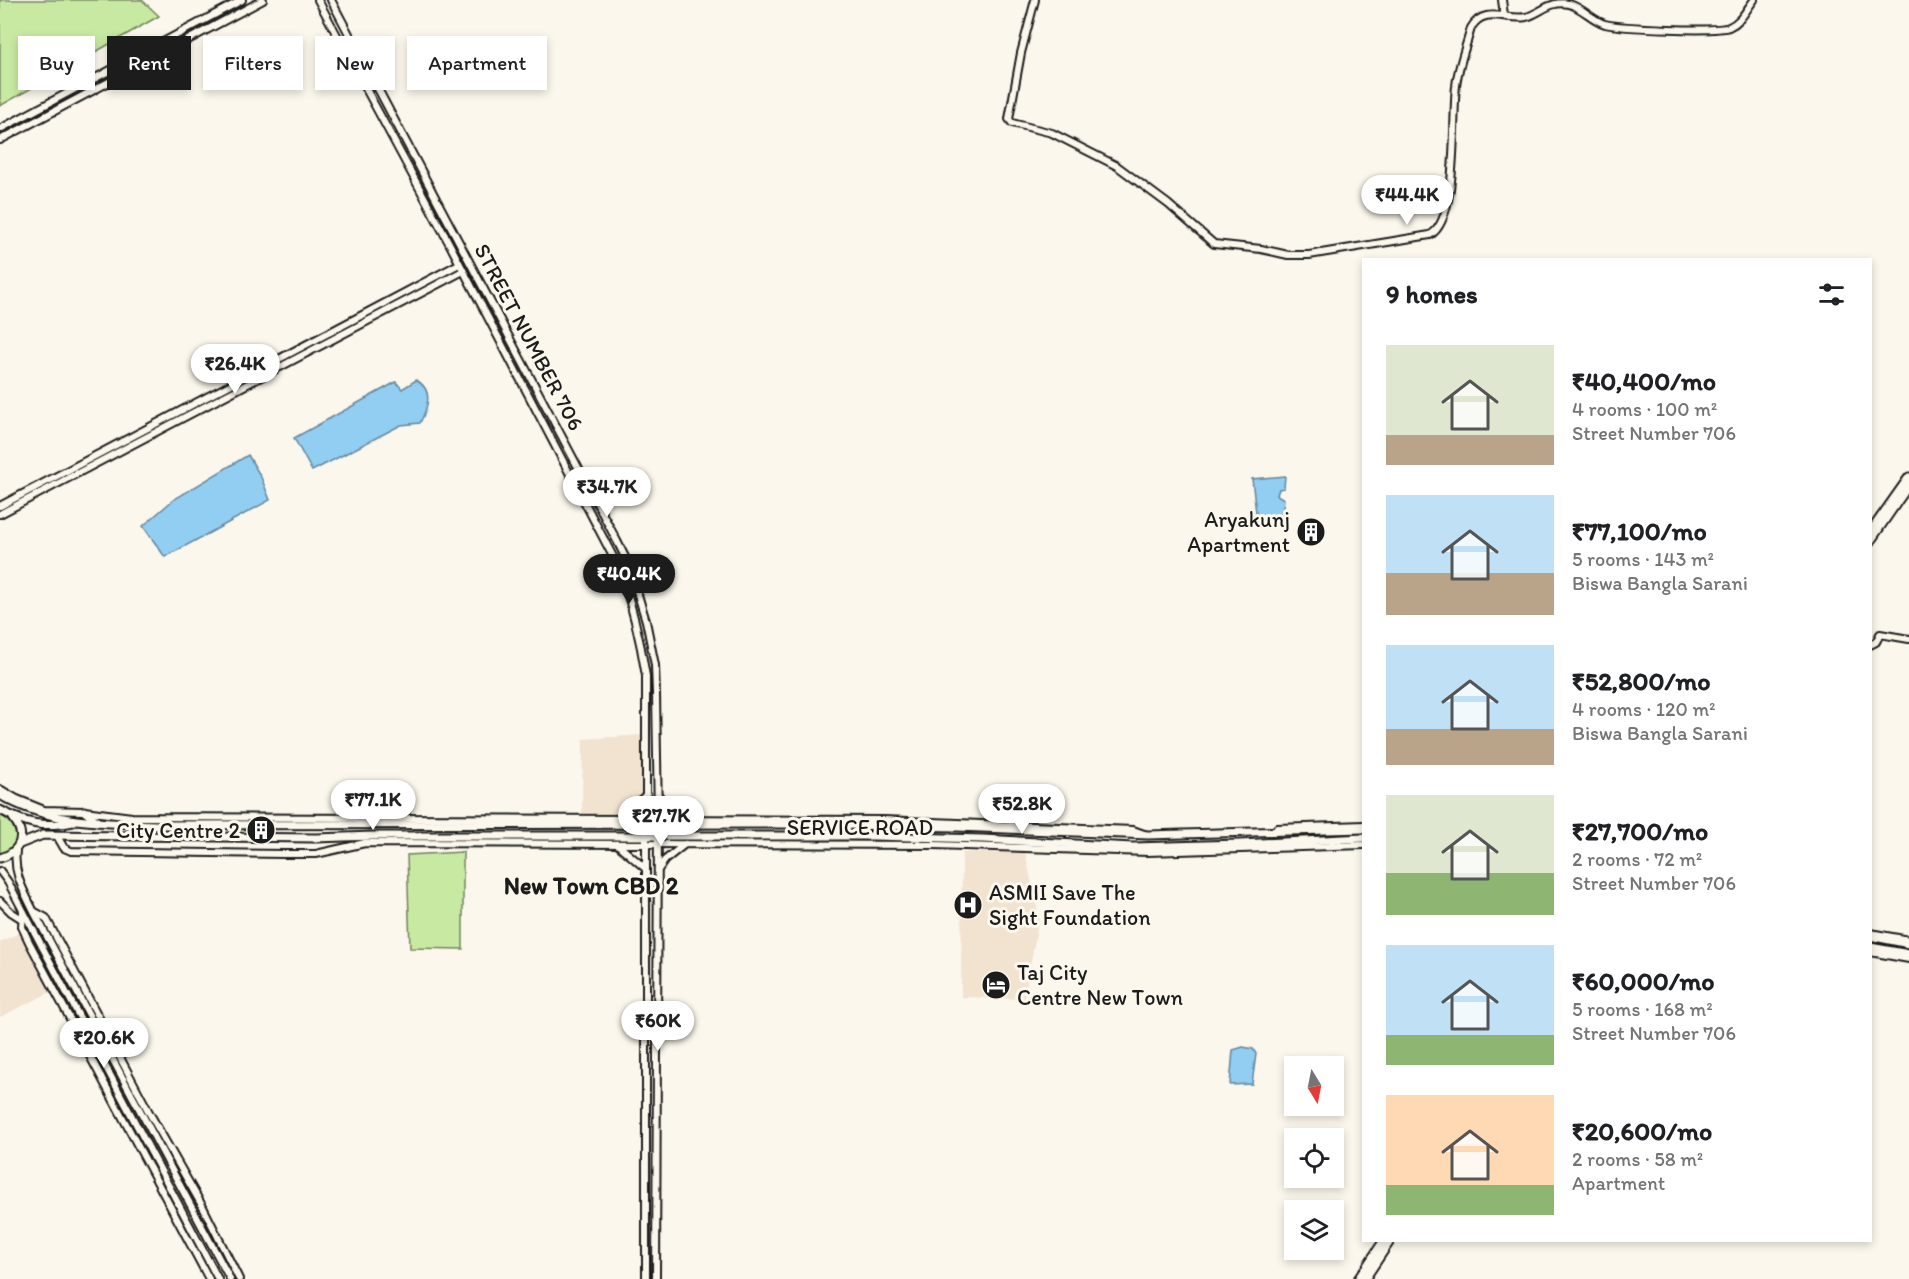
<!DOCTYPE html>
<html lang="en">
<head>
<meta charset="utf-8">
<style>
  :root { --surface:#fff; --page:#f2f2f2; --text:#202124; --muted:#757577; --accent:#1c1c1c }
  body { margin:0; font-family:Itim,sans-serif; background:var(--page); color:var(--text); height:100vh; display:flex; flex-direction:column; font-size:22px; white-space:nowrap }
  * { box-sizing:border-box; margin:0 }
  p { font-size:20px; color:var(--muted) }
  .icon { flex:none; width:33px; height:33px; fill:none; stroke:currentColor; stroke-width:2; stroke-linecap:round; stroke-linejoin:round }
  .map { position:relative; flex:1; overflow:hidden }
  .details { position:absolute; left:1362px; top:258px; width:510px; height:984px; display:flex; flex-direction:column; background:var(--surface); border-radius:0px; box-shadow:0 3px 9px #0003 }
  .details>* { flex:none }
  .hud { position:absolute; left:18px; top:36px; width:570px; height:54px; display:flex; gap:12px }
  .needle { width:39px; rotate:170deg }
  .tools { position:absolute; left:1284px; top:1056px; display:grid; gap:12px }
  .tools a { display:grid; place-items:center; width:60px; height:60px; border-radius:0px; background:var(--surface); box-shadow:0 3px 9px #0003; font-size:30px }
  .price { position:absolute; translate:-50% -51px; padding:0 14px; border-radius:21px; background:#fff; color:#222; font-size:20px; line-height:39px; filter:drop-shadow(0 2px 3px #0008) }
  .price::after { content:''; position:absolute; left:50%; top:36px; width:18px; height:14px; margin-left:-9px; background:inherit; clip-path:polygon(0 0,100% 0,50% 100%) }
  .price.on { background:var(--accent); color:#fff }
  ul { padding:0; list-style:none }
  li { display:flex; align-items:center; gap:18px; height:150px; padding:0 24px }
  li span { display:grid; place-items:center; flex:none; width:168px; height:120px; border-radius:0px; color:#555 }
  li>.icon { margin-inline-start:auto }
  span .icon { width:72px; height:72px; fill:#fffc; stroke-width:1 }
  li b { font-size:26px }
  h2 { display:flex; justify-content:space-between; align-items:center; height:72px; padding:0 24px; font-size:26px }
  .tag { padding:0 21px; border-radius:0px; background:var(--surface); box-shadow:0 3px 9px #0003; font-size:21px; line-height:54px }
  .tag.on { background:var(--accent); color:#fff }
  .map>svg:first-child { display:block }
</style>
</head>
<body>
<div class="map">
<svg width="1909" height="1279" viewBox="0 0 1909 1279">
  <rect width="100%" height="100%" fill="#fbf7ec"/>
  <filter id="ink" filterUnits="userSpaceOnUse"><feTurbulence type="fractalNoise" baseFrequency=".0167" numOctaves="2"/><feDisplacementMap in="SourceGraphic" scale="12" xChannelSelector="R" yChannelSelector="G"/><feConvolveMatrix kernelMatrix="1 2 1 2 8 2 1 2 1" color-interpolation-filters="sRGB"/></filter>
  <g filter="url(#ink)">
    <!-- built -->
    <g fill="#f2e2d0">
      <polygon points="642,735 641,792 619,814 582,813 583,739"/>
      <polygon points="1025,852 1039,918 1024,999 961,997 962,853"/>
      <polygon points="21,932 53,991 0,1017 0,942"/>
    </g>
    <!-- green -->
    <g fill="#c8e9a2" stroke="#72825f" stroke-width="1.5">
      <polygon points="0,0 142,0 159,16 0,106"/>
      <polygon points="0,814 11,823 17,836 14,847 0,855"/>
      <polygon points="463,852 463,949 410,948 407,855"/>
    </g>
    <!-- water -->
    <g fill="#92cdf2" stroke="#63869c" stroke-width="1.5">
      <path d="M416,380C434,390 428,407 420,423L401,425L312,471L294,438L396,382L402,389Z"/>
      <polygon points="248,455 261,477 270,500 165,557 143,526 173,500"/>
      <polygon points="1285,476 1284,488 1279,489 1277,495 1284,499 1283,509 1276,525 1264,527 1257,522 1252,479"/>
      <polygon points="1243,1047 1253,1049 1256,1054 1252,1084 1230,1085 1233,1050"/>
    </g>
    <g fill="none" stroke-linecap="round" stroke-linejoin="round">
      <!-- secondary casing -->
      <g stroke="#1c1c1c" stroke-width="10">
        <g id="secondary">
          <path d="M318,0L449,243L620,570C632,605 640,639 646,676V1279"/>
          <polyline points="331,0 617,541 629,565 646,621 655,665 656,693 658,819 656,1279"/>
          <path d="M1035,0L1021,53L1009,119L1012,123L1052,133L1117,166L1168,204L1214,244L1261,249L1288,255H1309L1430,235C1459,220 1452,118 1456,86C1458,66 1466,47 1471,28C1484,5 1507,21 1526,17C1541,13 1550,0 1569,4C1583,8 1592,20 1605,24C1620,28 1718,32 1729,27C1742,21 1746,10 1754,0"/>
          <polyline points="1502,0 1504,15"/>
          <polyline points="0,129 242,0"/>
          <polyline points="0,140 263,0"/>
          <polyline points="0,506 459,264"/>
          <polyline points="0,514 463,271"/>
          <polyline points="1870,645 1876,642 1880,634 1909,639"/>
          <polyline points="0,789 17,799 44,810 84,811 132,817 884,820 1133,830 1147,835"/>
          <polyline points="658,795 682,819"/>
          <polyline points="620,819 647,794"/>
          <polyline points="1277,828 1364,825"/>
          <polyline points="57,836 64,848 71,851 284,854 316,854 365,843 934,845 1148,852 1364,845"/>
          <polyline points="617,844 646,869"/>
          <path d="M16,851C13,874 24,891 34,912L230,1279"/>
          <polyline points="658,870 665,860 685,844"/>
          <polyline points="0,871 8,882 218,1279"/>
          <polyline points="0,901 11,912 22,919"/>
          <polyline points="23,912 22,927 29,942 209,1279"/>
          <polyline points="35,912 46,918 150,1114 204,1209 239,1279"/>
          <polyline points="1870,933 1909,940"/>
          <polyline points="1870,952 1909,959"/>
        </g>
      </g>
      <!-- primary casing -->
      <g stroke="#1c1c1c" stroke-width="11">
        <g id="primary">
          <polyline points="1870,532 1909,477"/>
          <polyline points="1870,542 1909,485"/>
          <path d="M0,795C49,824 103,823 159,825L781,824L957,827L1148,835L1364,829"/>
          <path d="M0,810C27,824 42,828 73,822"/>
          <polyline points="84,811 98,822"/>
          <polyline points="20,844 43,835 316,838 373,836 873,836 983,839 1133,847 1240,844 1364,838"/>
          <path d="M0,858C21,852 27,835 13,818"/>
          <polyline points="1870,936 1909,944"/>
          <polyline points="1870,947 1909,954"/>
          <polyline points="1358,1279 1384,1240"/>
          <polyline points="1365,1279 1391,1240"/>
        </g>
      </g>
      <!-- secondary -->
      <use href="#secondary" stroke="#fbf7ec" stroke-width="6"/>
      <!-- primary -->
      <use href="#primary" stroke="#fbf7ec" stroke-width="7"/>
    </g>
  </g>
  <!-- icons -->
  <defs>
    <g id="building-disc" transform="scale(1.5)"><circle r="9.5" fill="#1c1c1c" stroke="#fbf7ec"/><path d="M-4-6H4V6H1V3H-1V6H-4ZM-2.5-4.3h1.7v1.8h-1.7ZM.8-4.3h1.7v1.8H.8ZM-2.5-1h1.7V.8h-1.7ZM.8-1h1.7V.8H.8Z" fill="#fff"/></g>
    <g id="hospital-disc" transform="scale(1.5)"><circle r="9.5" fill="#1c1c1c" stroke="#fbf7ec"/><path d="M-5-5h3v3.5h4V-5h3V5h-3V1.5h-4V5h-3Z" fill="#fff"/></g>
    <g id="hotel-disc" transform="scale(1.5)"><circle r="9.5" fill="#1c1c1c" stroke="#fbf7ec"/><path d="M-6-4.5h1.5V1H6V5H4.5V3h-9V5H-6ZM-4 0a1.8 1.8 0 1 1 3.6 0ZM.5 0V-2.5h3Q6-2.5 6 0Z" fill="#fff"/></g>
  </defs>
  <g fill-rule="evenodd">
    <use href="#building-disc" x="1311" y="532"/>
    <use href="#building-disc" x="261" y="830"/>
    <use href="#hospital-disc" x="968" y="905"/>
    <use href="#hotel-disc" x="996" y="985"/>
  </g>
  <g text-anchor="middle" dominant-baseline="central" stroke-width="6" stroke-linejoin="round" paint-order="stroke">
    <!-- street labels -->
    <g font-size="22" fill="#1c1c1c" stroke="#fbf7ec">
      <text transform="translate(529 337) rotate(62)">STREET NUMBER 706</text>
      <text x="860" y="827">SERVICE ROAD</text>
    </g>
    <!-- poi labels -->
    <g font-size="22" fill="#1c1c1c" stroke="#fbf7ec" text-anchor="end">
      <text x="1290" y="519">Aryakunj<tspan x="1290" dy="25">Apartment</tspan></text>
      <text x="240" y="830">City Centre 2</text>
      <text x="989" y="892" text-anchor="start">ASMII Save The<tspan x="989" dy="25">Sight Foundation</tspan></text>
      <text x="1017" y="972" text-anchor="start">Taj City<tspan x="1017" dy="25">Centre New Town</tspan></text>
    </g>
    <!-- neighbourhood labels -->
    <g font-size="24" font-weight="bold" fill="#1c1c1c" stroke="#fbf7ec">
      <text x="591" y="885">New Town CBD 2</text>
    </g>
  </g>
</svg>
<div class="tools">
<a><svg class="needle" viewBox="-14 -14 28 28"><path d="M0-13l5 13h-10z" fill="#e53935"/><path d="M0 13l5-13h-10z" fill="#757577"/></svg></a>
<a><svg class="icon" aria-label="locate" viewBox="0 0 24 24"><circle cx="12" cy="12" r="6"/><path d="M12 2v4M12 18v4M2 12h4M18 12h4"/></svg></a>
<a><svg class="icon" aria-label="layers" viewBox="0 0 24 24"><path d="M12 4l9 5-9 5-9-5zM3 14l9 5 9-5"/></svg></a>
</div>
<b class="price" style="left:1407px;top:226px">₹44.4K</b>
<b class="price" style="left:235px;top:395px">₹26.4K</b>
<b class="price" style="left:607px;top:518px">₹34.7K</b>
<b class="price on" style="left:629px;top:605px">₹40.4K</b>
<b class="price" style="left:373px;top:831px">₹77.1K</b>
<b class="price" style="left:1022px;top:835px">₹52.8K</b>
<b class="price" style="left:661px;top:847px">₹27.7K</b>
<b class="price" style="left:658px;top:1052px">₹60K</b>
<b class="price" style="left:104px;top:1069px">₹20.6K</b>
<div class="hud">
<a class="tag">Buy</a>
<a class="tag on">Rent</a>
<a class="tag">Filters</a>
<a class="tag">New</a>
<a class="tag">Apartment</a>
</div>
<section class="details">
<h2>9 homes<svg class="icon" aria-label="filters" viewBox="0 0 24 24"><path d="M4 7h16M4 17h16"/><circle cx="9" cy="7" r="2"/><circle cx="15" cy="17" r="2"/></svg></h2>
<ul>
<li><span style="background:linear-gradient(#dfe7d0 75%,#b9a48a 0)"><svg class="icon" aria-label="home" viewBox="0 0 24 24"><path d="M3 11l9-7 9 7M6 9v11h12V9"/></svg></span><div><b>₹40,400/mo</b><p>4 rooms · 100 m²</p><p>Street Number 706</p></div></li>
<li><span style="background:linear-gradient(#bfe0f5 65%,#b9a48a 0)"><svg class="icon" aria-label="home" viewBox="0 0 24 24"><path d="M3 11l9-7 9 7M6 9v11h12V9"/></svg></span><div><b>₹77,100/mo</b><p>5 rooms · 143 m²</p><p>Biswa Bangla Sarani</p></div></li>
<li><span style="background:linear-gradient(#bfe0f5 70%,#b9a48a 0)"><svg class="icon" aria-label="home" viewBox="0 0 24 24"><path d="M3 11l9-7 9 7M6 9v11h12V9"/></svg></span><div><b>₹52,800/mo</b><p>4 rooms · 120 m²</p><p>Biswa Bangla Sarani</p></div></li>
<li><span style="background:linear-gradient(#dfe7d0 65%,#8fb573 0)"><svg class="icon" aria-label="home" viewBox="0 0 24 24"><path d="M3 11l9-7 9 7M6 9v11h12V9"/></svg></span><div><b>₹27,700/mo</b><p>2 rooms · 72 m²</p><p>Street Number 706</p></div></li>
<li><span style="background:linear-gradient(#bfe0f5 75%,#8fb573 0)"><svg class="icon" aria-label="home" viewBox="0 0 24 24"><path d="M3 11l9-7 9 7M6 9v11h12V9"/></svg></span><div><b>₹60,000/mo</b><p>5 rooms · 168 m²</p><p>Street Number 706</p></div></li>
<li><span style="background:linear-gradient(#ffd9b3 75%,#8fb573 0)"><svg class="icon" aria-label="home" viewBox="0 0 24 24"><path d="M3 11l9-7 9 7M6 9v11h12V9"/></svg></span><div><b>₹20,600/mo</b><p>2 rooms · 58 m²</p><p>Apartment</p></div></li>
</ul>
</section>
</div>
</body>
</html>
